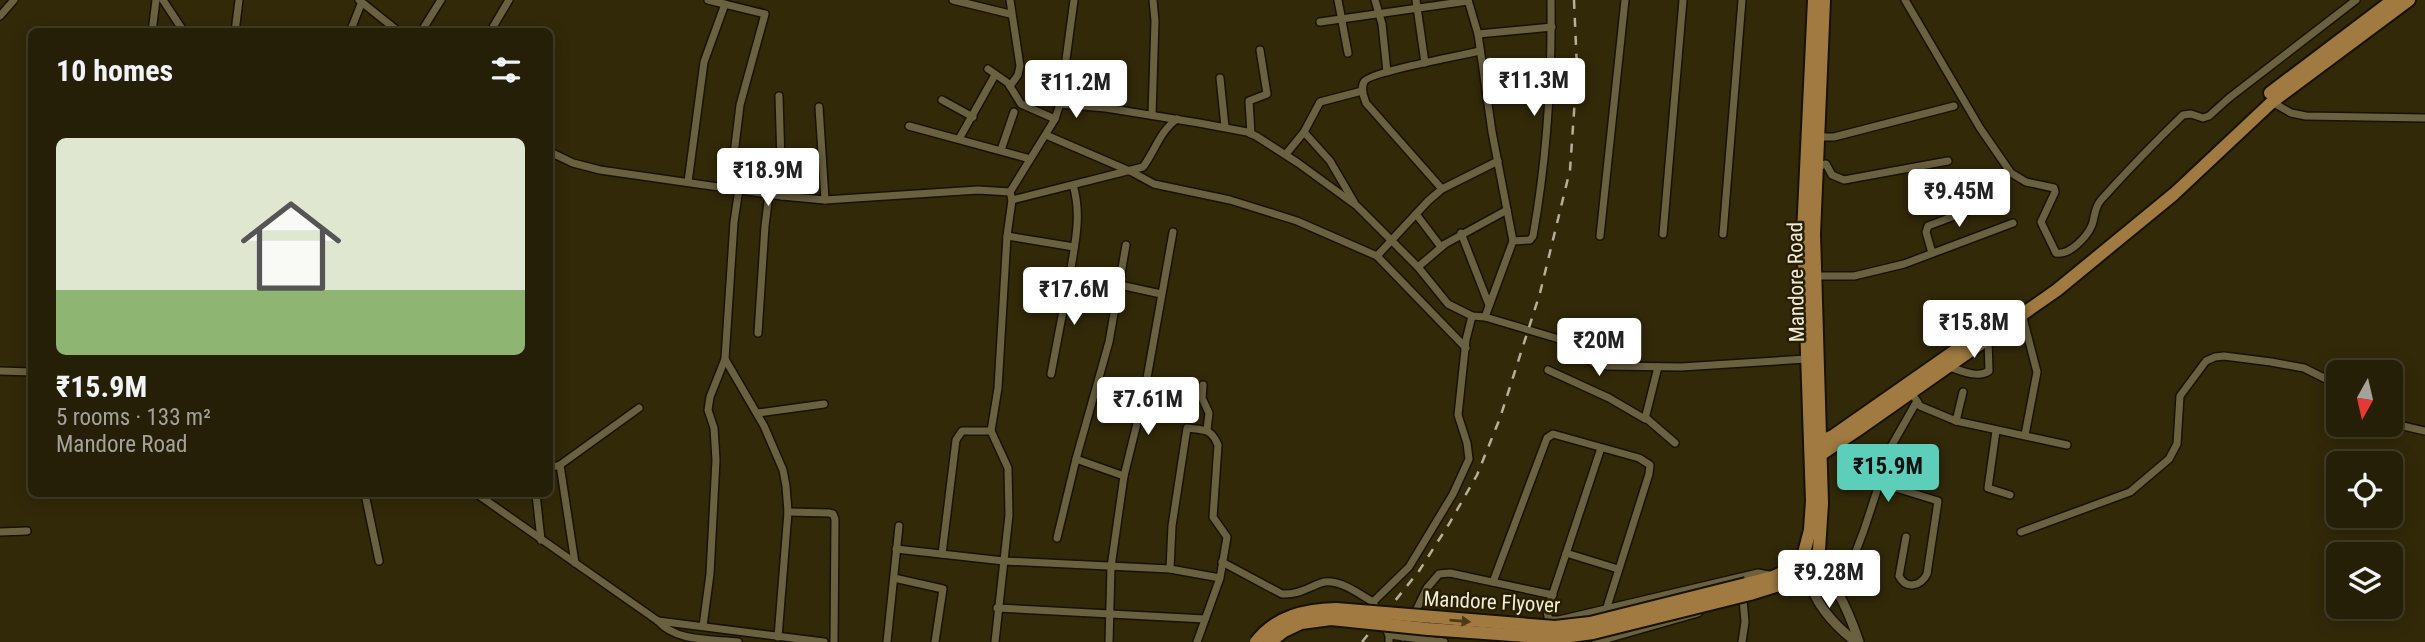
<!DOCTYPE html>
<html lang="en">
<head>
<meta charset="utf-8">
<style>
  :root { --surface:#261f07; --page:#322c15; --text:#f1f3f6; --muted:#a4a29b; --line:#423d28; --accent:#5cceba }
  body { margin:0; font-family:"Roboto Condensed",sans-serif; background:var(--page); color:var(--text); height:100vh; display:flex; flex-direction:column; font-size:26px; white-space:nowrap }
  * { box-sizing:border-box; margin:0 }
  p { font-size:23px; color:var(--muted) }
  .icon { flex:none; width:38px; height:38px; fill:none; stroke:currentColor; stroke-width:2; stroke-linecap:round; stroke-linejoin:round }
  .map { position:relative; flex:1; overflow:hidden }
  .sheet { position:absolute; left:28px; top:28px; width:525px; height:469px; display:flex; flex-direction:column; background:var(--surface); border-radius:10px; box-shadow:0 4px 18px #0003,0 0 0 2px var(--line) }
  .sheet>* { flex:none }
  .needle { width:46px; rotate:188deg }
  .tools { position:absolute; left:2326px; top:360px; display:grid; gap:14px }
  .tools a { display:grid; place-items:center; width:77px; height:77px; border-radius:10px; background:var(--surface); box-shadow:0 4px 18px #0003,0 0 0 2px var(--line); font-size:35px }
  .price { position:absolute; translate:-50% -60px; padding:0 16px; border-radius:7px; background:#fff; color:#222; font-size:23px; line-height:46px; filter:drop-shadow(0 2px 4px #0008) }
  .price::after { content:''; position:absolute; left:50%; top:42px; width:21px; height:16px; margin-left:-10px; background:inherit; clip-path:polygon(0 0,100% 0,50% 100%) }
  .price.active { background:var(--accent); color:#111 }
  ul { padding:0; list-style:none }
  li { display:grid; align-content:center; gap:14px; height:371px; padding:0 28px }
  li span { display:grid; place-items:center; height:217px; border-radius:10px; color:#555 }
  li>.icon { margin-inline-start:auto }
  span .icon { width:126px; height:126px; fill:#fffc; stroke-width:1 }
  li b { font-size:30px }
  h2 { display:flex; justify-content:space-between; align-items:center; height:84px; padding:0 28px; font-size:30px }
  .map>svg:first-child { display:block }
</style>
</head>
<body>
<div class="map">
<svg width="2425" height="642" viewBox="0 0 2425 642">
  <rect width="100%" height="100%" fill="#322909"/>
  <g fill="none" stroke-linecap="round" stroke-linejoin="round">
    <!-- minor casing -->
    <g stroke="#181200" stroke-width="10">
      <g id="minor">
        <polyline points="163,0 184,32"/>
        <polyline points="359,0 399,32"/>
        <polyline points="708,0 765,14 740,105 730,187"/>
        <polyline points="953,0 1010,14"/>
        <polyline points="1338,0 1348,53"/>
        <polyline points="1375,0 1382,24 1387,72"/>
        <polyline points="1416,0 1425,63"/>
        <polyline points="1468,0 1478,34 1492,132 1513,241 1485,317"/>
        <path d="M1905,0L1980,128L2011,173L2026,182L2054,188L2055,192L2041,222L2056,253C2069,256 2087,237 2092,225C2095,217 2094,208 2101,200C2127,171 2155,142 2183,115L2191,114L2203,118L2209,116L2229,98L2356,0"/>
        <polyline points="0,16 14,0"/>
        <polyline points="1320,22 1468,1"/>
        <polyline points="152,32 156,0"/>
        <polyline points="235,32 239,0"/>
        <polyline points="350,32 361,4"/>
        <polyline points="421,32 441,0"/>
        <polyline points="490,32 509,0"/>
        <polyline points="1478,34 1552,27"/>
        <polyline points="988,69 1008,83 1021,104 1055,119"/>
        <polyline points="1220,78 1225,127"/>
        <polyline points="1010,86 1018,75 1020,66 1010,0"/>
        <polyline points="779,96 782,196"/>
        <polyline points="942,100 973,117"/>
        <polyline points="2272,102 2291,113 2306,116 2425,118"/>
        <polyline points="1060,104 1074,0"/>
        <polyline points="819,107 825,200"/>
        <polyline points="1152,115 1155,21 1153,0"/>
        <polyline points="909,126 1030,159"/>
        <polyline points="1304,132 1330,161 1354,202"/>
        <polyline points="1251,134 1249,101 1267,94 1260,50"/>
        <polyline points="1046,135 1132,172 1154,184 1230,200 1297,221 1377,256 1466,348"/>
        <polyline points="1817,137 1834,137 1954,106"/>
        <polyline points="959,139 995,75"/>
        <polyline points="1001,150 1014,112"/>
        <polyline points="550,152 573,163 600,170 782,196 825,200 978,190 1010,192 1012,200 1007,236 998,388 991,431 1008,468 1009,515 995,642"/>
        <polyline points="1286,154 1304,132 1320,102 1362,91"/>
        <polyline points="1815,167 1826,164 1832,175 1844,180 1948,161"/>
        <polyline points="688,182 704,62 725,4"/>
        <path d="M1073,185C1082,215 1075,243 1070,274L1161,294"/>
        <path d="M1442,189L1366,103C1364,97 1360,89 1364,82C1368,72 1464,55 1480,51"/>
        <polyline points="1010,192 1055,119 1060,104 1106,108 1199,123 1247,132 1256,136 1298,163 1357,206 1418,267 1448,304 1472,316 1485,317 1559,339 1593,363 1608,366 1681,367 1806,359"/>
        <path d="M1012,200L1143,167C1155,151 1160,131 1177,119"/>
        <polyline points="1416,214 1441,247"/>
        <polyline points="1461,233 1489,305"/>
        <polyline points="1663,234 1683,0"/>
        <polyline points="1723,234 1742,0"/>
        <polyline points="1007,236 1074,247"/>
        <polyline points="1600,236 1625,0"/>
        <path d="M1513,241L1530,240L1533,236C1547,158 1552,79 1551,0"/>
        <polyline points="1932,253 1926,232 1928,226 1986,204"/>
        <polyline points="1377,256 1428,201 1442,189 1498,161"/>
        <polyline points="1418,267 1445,244 1507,210"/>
        <polyline points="1815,276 1854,276 1904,264 2013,223"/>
        <polyline points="2022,314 2037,372 2025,435"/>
        <polyline points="758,333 765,226 769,194"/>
        <polyline points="725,359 764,426 783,470 786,486 788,512 778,637"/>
        <path d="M1946,366C1960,370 1977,379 1989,371L1988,338"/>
        <polyline points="1548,370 1609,398 1645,419 1658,367"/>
        <polyline points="0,371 32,372"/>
        <polyline points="1051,374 1070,274"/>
        <polyline points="1203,385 1202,398 1209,413 1207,430"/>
        <polyline points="1963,392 1956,421 2067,445"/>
        <polyline points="1915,398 1920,406 1956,421"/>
        <polyline points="758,413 824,404"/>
        <polyline points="1646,418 1675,443"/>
        <polyline points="2390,423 2425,431"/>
        <polyline points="1996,431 1988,488 2010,495"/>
        <polyline points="1601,448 1547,611 1548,617 1551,620 1559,620 1758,573 1769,575"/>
        <polyline points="550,468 560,465"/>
        <polyline points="1124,476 1076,459 1109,342 1126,245"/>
        <path d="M1880,483L1938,501L1927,574C1921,586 1906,590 1899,576L1906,537"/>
        <polyline points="365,494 379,561"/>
        <path d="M477,494L658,621C676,642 712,639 738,642"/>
        <polyline points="536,494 541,540"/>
        <polyline points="788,512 829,513 833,514 835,519 834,642"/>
        <polyline points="0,532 27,531"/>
        <polyline points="2021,532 2130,492 2169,459 2177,444 2180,396 2206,361 2215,357 2224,356 2271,362 2304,368 2338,385"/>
        <polyline points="1057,538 1076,459"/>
        <polyline points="896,549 1004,561 1170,569"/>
        <polyline points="1566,553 1618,569"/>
        <polyline points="942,554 956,440 962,431 991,431"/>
        <path d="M1222,562L1282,594C1298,595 1307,588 1321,583C1337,577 1359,594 1373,602"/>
        <polyline points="575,563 560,465 639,408"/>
        <polyline points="894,578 943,589 935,642"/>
        <polyline points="1493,582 1547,438 1553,434 1639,458 1650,465 1649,474 1606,610"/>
        <polyline points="1839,596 1864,530 1892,445 1917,401"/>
        <polyline points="997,608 1205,619"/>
        <polyline points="1378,612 1373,602 1409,567 1453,494 1469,459 1467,443 1458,415 1466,340 1472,316"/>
        <polyline points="658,621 824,642"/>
        <polyline points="1383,623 1389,635 1389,642"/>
        <polyline points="703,626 710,574 716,460 714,428 708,410 710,397 725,359 734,222 739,189"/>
        <polyline points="1389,635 1444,642"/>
        <polyline points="1403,637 1427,588 1439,574 1450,573 1553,595"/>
        <polyline points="887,642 899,526"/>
        <polyline points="1109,642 1111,567 1124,476 1144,395 1173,232"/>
        <path d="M1197,642L1220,578L1227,537L1213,517L1218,445C1211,428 1204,430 1187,428L1172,526L1170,569L1220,578"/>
        <polyline points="1596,642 1698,613"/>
        <polyline points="1742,642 1745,622 1743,599"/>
      </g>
    </g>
    <!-- tertiary casing -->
    <g stroke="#181200" stroke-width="12">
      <g id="tertiary">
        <path d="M1814,565C1836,579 1851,618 1859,642"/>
        <path d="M1809,571C1809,599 1835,626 1856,642"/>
      </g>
    </g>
    <!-- trunk casing -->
    <g stroke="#181200" stroke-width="16">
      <g id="trunk">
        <polyline points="2270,93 2393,0"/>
        <polyline points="1811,446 1833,436 1979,334"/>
        <polyline points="1811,458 1820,455 1856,431 2057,290 2174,194 2272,102 2409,0"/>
        <polyline points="1803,557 1810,530 1812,501 1803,234 1814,0"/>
        <polyline points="1814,562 1819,550 1822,503 1814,234 1824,0"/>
        <polyline points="1746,584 1773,577 1799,565"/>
        <polyline points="1750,594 1782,584 1806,571"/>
      </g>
    </g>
    <!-- minor -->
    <use href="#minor" stroke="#6a6141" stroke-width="7"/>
    <!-- tertiary -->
    <use href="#tertiary" stroke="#6a6141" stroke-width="9"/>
    <!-- trunk -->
    <use href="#trunk" stroke="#a17a42" stroke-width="12"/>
    <!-- rail -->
    <polyline stroke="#b6b099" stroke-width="2.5" stroke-dasharray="9 9" stroke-linecap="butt" points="1362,642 1419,571 1449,524 1477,475 1500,418 1540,293 1570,170 1577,69 1574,0"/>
    <!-- trunk-bridge casing -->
    <g stroke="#181200" stroke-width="16" stroke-linecap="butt">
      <g id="trunk-bridge">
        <path d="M1256,642C1276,616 1305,610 1336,609L1555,627L1590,623L1746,584"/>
        <polyline points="1270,642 1284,631 1301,623 1331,619 1428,629 1556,638 1593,633 1750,594"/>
      </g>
    </g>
    <!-- trunk-bridge -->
    <use href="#trunk-bridge" stroke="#a17a42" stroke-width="12"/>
  </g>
  <!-- one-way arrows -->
  <defs><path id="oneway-solid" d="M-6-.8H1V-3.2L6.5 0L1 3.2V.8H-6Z" transform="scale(1.75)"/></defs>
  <use fill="#4c3a14" href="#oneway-solid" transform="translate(1460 621) rotate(5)"/>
  <g text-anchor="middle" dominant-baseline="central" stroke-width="5" stroke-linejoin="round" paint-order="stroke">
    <!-- street labels -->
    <g font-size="21" fill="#f1ecda" stroke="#281f01">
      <text transform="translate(1796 282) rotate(-91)">Mandore Road</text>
      <text transform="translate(1492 602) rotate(3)">Mandore Flyover</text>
    </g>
  </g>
</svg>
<div class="tools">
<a><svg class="needle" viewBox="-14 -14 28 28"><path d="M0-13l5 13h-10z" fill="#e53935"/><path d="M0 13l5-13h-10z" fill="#a4a29b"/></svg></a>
<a><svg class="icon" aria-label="locate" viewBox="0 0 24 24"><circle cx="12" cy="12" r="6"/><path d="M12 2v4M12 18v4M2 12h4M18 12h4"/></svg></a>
<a><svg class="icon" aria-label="layers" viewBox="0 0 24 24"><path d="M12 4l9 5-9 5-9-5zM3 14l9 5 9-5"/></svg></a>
</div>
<b class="price" style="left:1534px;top:118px">₹11.3M</b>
<b class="price" style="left:1076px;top:120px">₹11.2M</b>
<b class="price" style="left:768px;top:208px">₹18.9M</b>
<b class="price" style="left:1959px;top:229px">₹9.45M</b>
<b class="price" style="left:1074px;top:327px">₹17.6M</b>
<b class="price" style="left:1974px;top:360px">₹15.8M</b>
<b class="price" style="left:1599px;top:378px">₹20M</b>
<b class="price" style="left:1148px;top:437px">₹7.61M</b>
<b class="price active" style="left:1888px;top:504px">₹15.9M</b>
<b class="price" style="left:1829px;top:610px">₹9.28M</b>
<section class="sheet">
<h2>10 homes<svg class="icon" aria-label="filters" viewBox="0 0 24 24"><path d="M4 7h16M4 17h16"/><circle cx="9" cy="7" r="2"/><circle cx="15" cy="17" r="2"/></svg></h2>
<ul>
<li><span style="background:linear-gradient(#dfe7d0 70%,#8fb573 0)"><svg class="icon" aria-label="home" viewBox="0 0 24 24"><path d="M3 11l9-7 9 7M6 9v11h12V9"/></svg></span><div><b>₹15.9M</b><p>5 rooms · 133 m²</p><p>Mandore Road</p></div></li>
</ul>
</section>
</div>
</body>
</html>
